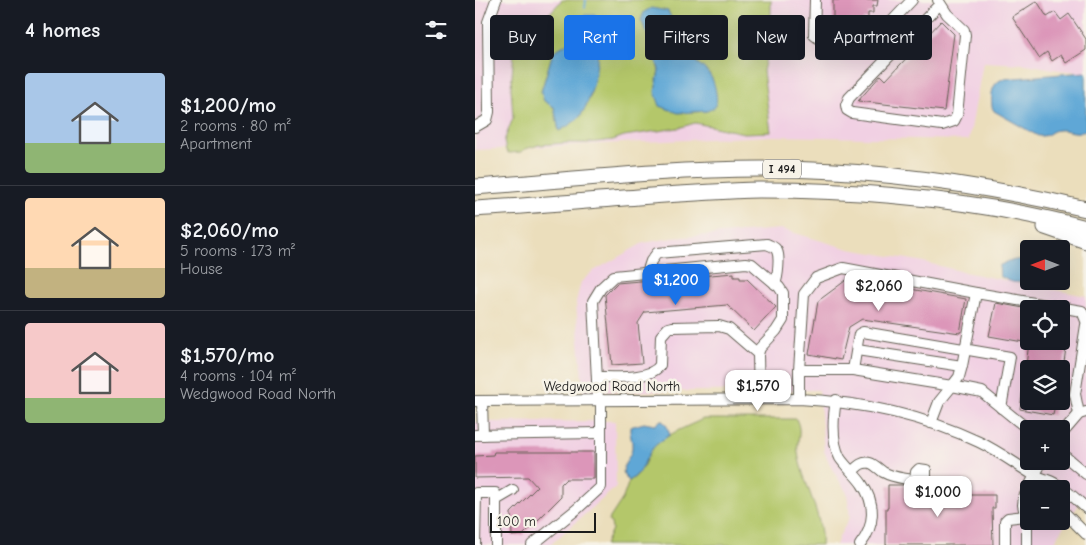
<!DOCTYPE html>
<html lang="en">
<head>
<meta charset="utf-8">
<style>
  :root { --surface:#171b24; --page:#242831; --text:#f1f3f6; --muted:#9ea1a6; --line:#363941; --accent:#1a73e8 }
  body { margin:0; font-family:"Comic Neue",sans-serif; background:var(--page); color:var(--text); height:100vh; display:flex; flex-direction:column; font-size:19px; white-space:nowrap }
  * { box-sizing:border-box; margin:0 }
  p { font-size:16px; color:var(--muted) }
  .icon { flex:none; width:28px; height:28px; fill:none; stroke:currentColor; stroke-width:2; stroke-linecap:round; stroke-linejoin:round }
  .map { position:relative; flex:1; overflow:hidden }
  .side { display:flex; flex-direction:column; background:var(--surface); width:475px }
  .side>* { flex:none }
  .top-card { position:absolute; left:15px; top:15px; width:475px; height:45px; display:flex; gap:10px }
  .needle { width:32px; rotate:270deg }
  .controls { position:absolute; left:545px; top:240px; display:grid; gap:10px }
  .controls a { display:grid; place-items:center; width:50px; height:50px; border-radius:5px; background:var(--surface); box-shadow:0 5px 20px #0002; font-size:25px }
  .scale { position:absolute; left:15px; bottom:12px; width:106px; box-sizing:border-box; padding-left:5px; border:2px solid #1c1c1c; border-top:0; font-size:14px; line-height:18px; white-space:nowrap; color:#1c1c1c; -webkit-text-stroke:4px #f7f3e8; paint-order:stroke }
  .price { position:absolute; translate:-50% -42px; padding:0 11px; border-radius:10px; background:#fff; color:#222; font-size:16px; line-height:32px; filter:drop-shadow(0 1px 2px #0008) }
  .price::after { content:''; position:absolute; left:50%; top:30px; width:15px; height:11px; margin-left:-8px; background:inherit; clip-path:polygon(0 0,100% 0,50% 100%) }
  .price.current { background:var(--accent); color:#fff }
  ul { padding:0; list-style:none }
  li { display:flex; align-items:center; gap:15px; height:125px; padding:0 25px }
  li+li { border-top:1px solid var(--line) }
  li span { display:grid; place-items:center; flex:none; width:140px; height:100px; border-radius:5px; color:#555 }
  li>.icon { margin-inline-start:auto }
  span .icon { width:60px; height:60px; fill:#fffc; stroke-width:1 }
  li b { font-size:21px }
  h2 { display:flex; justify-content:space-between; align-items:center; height:60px; padding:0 25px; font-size:21px }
  .tag { padding:0 18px; border-radius:5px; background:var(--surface); box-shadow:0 5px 20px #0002; font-size:18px; line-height:45px }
  .tag.current { background:var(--accent); color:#fff }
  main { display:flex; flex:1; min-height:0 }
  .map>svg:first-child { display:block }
</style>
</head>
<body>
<main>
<section class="side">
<h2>4 homes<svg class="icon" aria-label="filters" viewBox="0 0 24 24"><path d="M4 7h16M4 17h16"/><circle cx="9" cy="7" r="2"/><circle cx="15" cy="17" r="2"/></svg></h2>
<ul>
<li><span style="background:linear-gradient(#a9c7e8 70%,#8fb573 0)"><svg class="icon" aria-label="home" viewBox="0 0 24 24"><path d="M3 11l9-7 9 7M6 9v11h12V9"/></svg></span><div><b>$1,200/mo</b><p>2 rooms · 80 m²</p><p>Apartment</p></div></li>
<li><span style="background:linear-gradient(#ffd9b3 70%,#c2b280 0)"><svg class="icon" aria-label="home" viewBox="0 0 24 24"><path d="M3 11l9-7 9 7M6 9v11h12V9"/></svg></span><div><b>$2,060/mo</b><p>5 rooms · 173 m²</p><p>House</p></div></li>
<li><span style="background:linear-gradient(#f6c9c9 75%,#8fb573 0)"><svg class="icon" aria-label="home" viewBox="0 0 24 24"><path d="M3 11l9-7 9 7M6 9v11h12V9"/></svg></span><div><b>$1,570/mo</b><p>4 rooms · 104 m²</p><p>Wedgwood Road North</p></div></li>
</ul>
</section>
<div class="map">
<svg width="611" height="545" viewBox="0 0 611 545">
  <rect width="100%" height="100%" fill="#f7f3e8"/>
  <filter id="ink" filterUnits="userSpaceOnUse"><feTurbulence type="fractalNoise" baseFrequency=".02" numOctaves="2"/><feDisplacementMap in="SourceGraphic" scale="10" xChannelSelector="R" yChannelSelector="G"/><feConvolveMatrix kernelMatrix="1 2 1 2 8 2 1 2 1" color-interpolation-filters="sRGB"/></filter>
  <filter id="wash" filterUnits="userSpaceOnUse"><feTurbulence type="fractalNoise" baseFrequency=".0096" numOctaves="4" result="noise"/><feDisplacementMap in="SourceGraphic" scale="20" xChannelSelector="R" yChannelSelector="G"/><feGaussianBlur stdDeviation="1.12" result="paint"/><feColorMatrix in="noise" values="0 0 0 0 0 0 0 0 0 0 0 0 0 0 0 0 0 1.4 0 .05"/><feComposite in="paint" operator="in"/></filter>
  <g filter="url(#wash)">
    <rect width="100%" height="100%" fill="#ebdebc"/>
    <!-- built -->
    <g fill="#f1d0e3" fill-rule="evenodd">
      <polygon points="0,0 611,0 611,86 606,72 584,70 551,64 508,62 494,140 297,136 0,150"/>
      <path d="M306,229L374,249L444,261L489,272L611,296V499L609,497L583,535L579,545H361L365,535L375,517L372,493L357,469L349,451L344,390L108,392L101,302L106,282L117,272L168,243L198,238ZM554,309H586V341H554ZM554,369H586V401H554ZM554,429H586V461H554ZM554,489H586V521H554Z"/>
      <polygon points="140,421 141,487 75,545 0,545 0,422"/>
    </g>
    <!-- green -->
    <g fill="#b4c76a" stroke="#687243" fill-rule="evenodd">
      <path d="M87,0H296V35L288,71L296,132L269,133L220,123L203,128L149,136L138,140L113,143H91L64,145L50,149L46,152L34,153L31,151L29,141L38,118L36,88L39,52L35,33L38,26C46,23 55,24 62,22C72,18 80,7 87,0ZM195,16L202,39L209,51L235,75L232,111L217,112L180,92L184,70L172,34ZM102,22L120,26L123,38L116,95L105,117L84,131L79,107L69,101L66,92L78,52C93,43 101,40 102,22Z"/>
      <path d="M228,419H321C328,432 321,440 323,453C327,481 349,517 346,545H130L137,529L136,523L133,521L148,498L154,481C171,472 169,457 180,446C193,433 212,427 228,419Z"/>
    </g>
    <!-- water -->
    <g fill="#5ea7d6" stroke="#3d6279">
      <path d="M176,8L193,11C200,23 199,39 209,51C223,67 238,68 241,93C242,99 242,103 239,108L232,111L203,113L185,106L180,92L184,70L177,45L166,20L169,12Z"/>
      <path d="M110,15H120L124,18C119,28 123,30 123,40C124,61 118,98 106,115C101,122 91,127 84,131L79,107L69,101L66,92L78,52C85,47 95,43 100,35C105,27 100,20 110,15Z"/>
      <path d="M611,72V131C601,135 592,129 583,130C574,131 575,137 563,136L519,111L517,107C516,96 516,83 528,79Z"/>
      <path d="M549,259L554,260V278C540,285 538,283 525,276L524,266L533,261Z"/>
      <path d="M186,420L191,424L195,435C190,438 182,443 178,448C169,459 168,473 154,481C140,470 156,459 157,448C158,440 154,435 155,427L169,423L180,425Z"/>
    </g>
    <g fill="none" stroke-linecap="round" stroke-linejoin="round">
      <!-- stream -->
      <polyline stroke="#5ea7d6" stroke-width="2" points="110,8 111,0"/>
    </g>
    <g id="blocks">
      <!-- building -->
      <g fill="#dc96b9">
        <polygon points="358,0 403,0 402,6 398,6 398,13 393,13 393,19 388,19 388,26 358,25"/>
        <polygon points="562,1 572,17 580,12 586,20 594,14 611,39 611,50 591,63 586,55 577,61 572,52 564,58 537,17"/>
        <polygon points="466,21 479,34 469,111 383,101 406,75 411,80"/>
        <polygon points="259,273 259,277 265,277 265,279 272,279 301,307 279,331 252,305 170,312 163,323 167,363 137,365 130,295 142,283"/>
        <polygon points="374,278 491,299 485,333 387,319 374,327 366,360 334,354 343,301"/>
        <polygon points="521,303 554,309 554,342 586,341 586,325 594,327 588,369 554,369 554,401 581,401 578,415 545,409 554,343 514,336"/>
        <polygon points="19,452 119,452 119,479 91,479 86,484 86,497 48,535 37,536 36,513 62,487 53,477 0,478 0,456 18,455"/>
        <polygon points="413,485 449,485 449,495 520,495 520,508 517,508 518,545 411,545 411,508 413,508"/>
      </g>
    </g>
  </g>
  <g filter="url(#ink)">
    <use href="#blocks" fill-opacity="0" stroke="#646054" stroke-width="1"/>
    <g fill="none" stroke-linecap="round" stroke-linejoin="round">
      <!-- minor casing -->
      <g stroke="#646054" stroke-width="12">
        <g id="minor">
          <polyline points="340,0 339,35 343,38 397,39 402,37 437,0"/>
          <polyline points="463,0 472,14 489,30 490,35 482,115 479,121 467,125 377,113 372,110 371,105 374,98 465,4"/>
          <polyline points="0,127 12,120 14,112 13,22 21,0"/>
          <path d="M172,273L176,261L182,253L292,244C295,246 300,246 302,251C305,257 303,277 300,284"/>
          <polyline points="382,350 487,366"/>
          <polyline points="324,370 378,370 477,386 484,377 487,366 501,293 607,311 611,321"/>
          <polyline points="378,370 384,334 388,332 535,357 526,408"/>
          <path d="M122,377C138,377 176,380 185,365L186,336L193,328L197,327L244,326L254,329L283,354"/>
          <polyline points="324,399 324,370 329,294 341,278 368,268 501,293"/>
          <polyline points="123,400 118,301 126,288 139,276 271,263 277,264 304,287 308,293 308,320 301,331 285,348 283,354 284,399"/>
          <path d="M361,400C358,418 356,441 365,458C371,467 381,475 387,484C401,504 400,526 385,545"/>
          <path d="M0,401L324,399C387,402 447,415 504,442C523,451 539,463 557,474C564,478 574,479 581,484C592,490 602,500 611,508"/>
          <polyline points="7,401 8,435"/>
          <polyline points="604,414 600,394 611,325"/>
          <polyline points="456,423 464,402 477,386 507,392 554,430"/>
          <polyline points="0,435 125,433"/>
          <polyline points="586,435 604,414 611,412"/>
          <polyline points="586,453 611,474"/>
          <path d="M377,472C382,467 387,461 395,463C399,464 404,469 408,472C417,477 443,483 451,477V470L444,469L441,472L440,479"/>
          <polyline points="559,475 568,489"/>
          <polyline points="586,509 611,534"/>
          <polyline points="0,545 1,493 20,493 21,500"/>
          <polyline points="21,545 21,500 38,490"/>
          <polyline points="57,545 102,509 126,487 126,400"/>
          <polyline points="530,545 530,521 533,518 550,516"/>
          <polyline points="552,545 552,524 548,505 549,497 567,461"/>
        </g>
      </g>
      <!-- highway casing -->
      <g stroke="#646054" stroke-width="17">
        <g id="highway">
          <path d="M0,187C95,180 191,169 286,169C396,168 504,184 611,209"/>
          <path d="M0,209C54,206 108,201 163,197C203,194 243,191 284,190C393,190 505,200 611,228"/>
          <polyline points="570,227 611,241"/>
        </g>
      </g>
      <!-- minor -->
      <use href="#minor" stroke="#fff" stroke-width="10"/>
      <!-- highway -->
      <use href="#highway" stroke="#fff" stroke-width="15"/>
    </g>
  </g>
  <g text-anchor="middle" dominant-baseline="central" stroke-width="5" stroke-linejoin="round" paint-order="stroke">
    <!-- shield labels -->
    <rect fill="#f7f3e8" stroke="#5e5c59" stroke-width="1" x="288" y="159.5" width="38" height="19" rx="4"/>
    <g font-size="12" font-weight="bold" fill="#1c1c1c">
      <text x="307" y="169">I 494</text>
    </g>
    <!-- street labels -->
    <g font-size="14" fill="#1c1c1c" stroke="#f7f3e8">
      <text x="137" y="386">Wedgwood Road North</text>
    </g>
  </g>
</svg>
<div class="controls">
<a><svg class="needle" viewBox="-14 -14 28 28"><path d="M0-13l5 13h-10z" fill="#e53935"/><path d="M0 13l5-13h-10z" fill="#9ea1a6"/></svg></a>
<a><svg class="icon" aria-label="locate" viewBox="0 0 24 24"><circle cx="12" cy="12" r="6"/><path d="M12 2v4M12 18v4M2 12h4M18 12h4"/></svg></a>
<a><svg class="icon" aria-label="layers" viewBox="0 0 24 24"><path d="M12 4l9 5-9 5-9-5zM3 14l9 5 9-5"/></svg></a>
<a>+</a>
<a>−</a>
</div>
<div class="scale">100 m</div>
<b class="price current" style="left:201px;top:306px">$1,200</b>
<b class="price" style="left:404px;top:312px">$2,060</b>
<b class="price" style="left:283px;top:412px">$1,570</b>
<b class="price" style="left:463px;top:518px">$1,000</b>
<div class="top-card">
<a class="tag">Buy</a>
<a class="tag current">Rent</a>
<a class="tag">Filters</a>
<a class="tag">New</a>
<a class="tag">Apartment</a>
</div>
</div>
</main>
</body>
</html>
